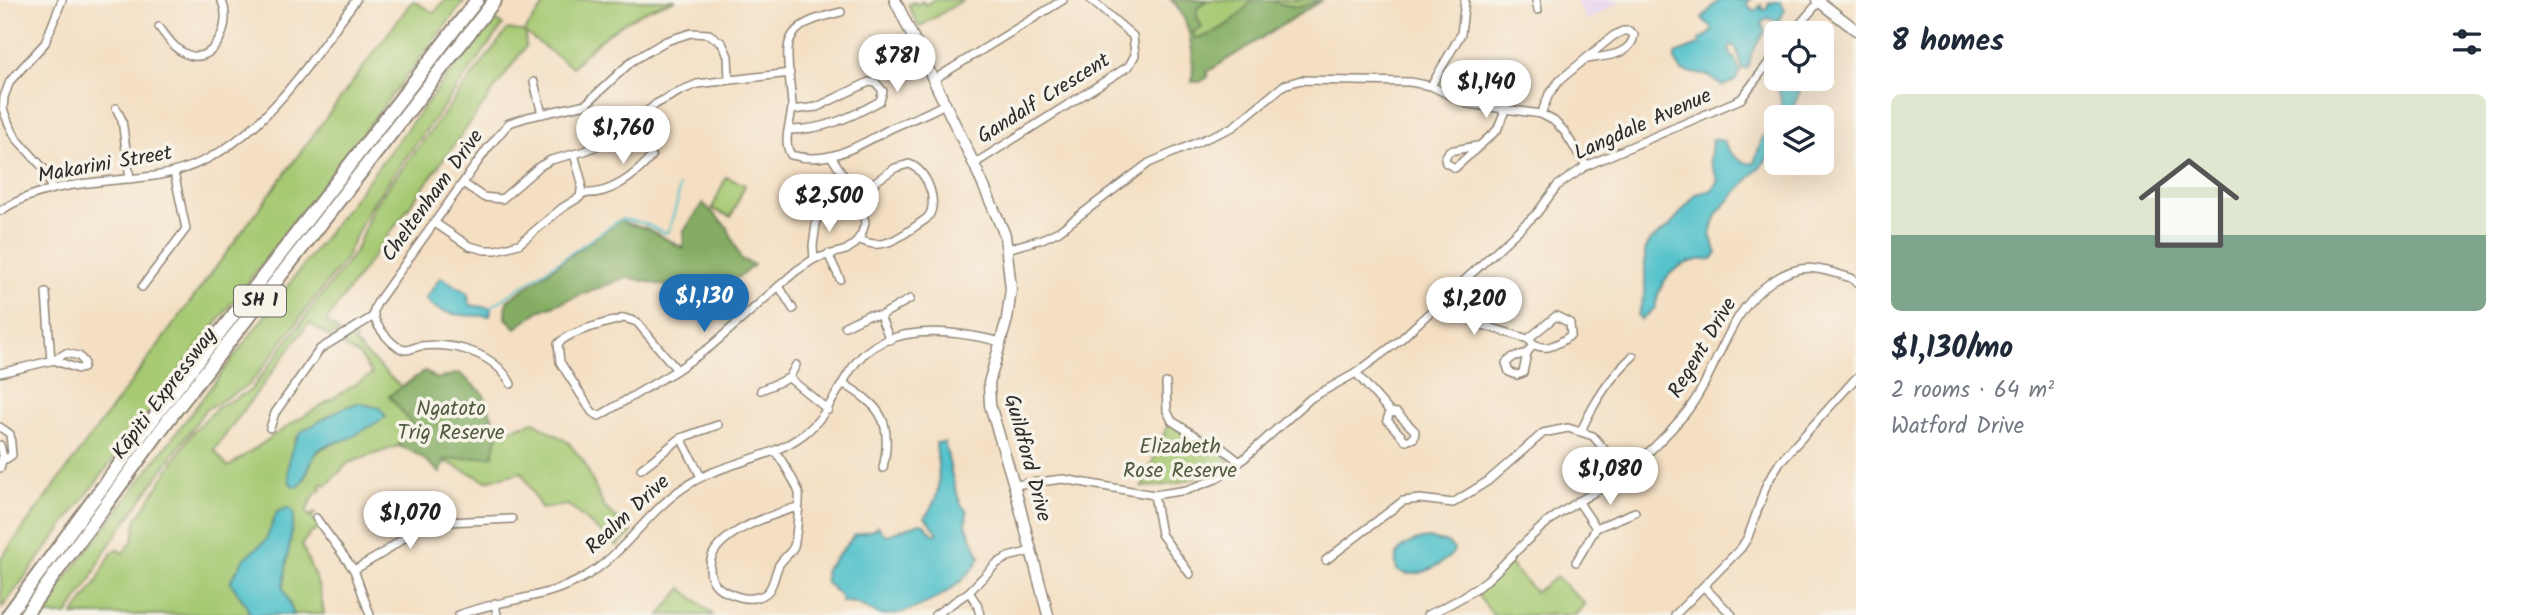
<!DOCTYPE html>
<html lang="en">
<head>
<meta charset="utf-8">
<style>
  :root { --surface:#fff; --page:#f2f2f3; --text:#1f2937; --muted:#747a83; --line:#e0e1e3; --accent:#1f6fb2 }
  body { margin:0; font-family:Kalam,sans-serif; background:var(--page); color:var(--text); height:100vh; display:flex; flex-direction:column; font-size:26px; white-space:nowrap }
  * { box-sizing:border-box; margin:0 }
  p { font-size:23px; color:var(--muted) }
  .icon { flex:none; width:38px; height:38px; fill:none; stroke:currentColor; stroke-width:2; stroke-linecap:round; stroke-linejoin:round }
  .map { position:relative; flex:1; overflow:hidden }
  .panel { display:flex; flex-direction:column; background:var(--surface); width:665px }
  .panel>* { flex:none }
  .buttons { position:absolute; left:1764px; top:21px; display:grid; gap:14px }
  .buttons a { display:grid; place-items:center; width:70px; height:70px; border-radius:10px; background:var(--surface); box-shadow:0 7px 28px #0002; font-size:35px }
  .price { position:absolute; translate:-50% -60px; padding:0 16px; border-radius:24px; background:#fff; color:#222; font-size:23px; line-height:46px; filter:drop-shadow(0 2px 4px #0008) }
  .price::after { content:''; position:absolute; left:50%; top:42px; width:21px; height:16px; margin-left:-10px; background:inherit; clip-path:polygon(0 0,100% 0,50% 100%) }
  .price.active { background:var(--accent); color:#fff }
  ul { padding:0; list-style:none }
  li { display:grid; align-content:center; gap:14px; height:371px; padding:0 35px }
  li+li { border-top:2px solid var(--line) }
  li span { display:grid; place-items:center; height:217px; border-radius:10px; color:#555 }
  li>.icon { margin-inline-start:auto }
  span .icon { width:126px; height:126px; fill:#fffc; stroke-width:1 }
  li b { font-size:30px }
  h2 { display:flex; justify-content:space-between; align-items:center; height:84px; padding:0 35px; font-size:30px }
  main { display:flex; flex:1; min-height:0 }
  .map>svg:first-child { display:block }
</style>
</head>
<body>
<main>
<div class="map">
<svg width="1856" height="615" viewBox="0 0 1856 615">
  <rect width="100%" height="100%" fill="#f7f3e8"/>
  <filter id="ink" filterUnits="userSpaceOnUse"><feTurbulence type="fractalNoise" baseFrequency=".0143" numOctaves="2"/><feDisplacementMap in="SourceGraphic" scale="14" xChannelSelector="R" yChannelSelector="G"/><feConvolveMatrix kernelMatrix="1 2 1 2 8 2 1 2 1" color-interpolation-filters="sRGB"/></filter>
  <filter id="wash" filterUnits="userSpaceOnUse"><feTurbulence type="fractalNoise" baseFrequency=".00686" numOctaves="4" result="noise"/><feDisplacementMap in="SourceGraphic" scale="28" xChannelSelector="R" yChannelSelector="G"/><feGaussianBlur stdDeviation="1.57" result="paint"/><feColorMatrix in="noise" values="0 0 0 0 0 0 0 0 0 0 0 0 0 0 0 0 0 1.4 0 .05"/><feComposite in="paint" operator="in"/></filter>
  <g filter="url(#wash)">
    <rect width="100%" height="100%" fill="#f4dfc3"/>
    <!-- built -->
    <polygon fill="#e6d3f0" points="1575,0 1622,0 1588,21"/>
    <!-- green -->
    <g fill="#a6c972" stroke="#687a4e" stroke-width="2" fill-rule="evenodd">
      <polygon points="445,0 465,0 162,394 2,608 0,557 2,557 410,4 414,1 434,13"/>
      <path d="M548,0H676C634,11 601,35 572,67L525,33L526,46L326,321L339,332L330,337L309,323L214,450L228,467L288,426L372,374L360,356L338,343L351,335L356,340L354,343L401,387L425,371L437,379L459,373L483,393L498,433L534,422L568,442L584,462L604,507L632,532L617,546L568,505L541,509L522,472L486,481L445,461L440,473L424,458L411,450L398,446L348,463L326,486L322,483L319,486L322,489L315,494L306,511L309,516L316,512L311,518L323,528C312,531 307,535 302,545L320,590L324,614L73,615L95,585L111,554L117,549L123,553L133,540L137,519L192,433L218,407L250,391L356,250L373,207L508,29L524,32ZM360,432C330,451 317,436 305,479L288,467L296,438Z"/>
      <polygon points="932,0 963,0 919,27 908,5 914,2 918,5 922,1 926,5"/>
      <path d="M1171,0H1322L1207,72L1208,77L1200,82H1192C1195,57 1191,17 1171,0Z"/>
      <polygon points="491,18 503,25 369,208 345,259 250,384 205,410 105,551 90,581 67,615 38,615"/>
      <polygon points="726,177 745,185 731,217 712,209"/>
      <path d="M1168,424L1231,460C1197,478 1181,486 1142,487Z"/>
      <polygon points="1510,564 1535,592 1557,577 1585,604 1575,615 1493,615 1476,593"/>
      <polygon points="682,588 713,615 660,615"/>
    </g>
    <!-- forest -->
    <g fill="#84ad64" stroke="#586c48" stroke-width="2">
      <path d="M1171,0H1207L1197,9V17L1202,27L1193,32L1195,38C1215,37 1241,16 1252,0H1271L1280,4L1300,7L1322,0L1207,72L1208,77L1200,82H1192C1195,57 1191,17 1171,0Z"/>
      <polygon points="703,203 727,227 741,259 754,265 704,303 691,292 627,277 539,311 516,328 506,318 507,301 621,219 625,223 646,228 683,248 684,231"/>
      <path d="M425,371L437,379L459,373L483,393L498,433L493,456L445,460L440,473C427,461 416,451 398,446L411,423L389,396Z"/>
    </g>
    <!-- water -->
    <g fill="#54c2cc" stroke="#40767c" stroke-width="2">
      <polygon points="1719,0 1750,0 1746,4 1755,11 1761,5 1762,10 1767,9 1769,3 1780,1 1785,10 1778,22 1768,18 1761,23 1765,31 1752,52 1748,68 1742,69 1737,50 1733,45 1729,48 1730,55 1734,58 1740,71 1735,81 1723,86 1709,76 1682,71 1675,60 1675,54 1701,44 1699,40 1710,34 1713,29 1702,18"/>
      <path d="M1776,77V79H1794L1803,84L1789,117H1778C1783,106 1782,93 1774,83Z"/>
      <path d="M1776,120V146L1772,154L1718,212L1710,235L1717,253L1712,259C1680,259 1660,275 1655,308L1641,320L1638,316L1645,292V251L1650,241L1670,226L1696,194L1712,190L1718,180L1710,162L1712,139L1723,141C1729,153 1740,165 1754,163L1763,136Z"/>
      <path d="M441,277L467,293L470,305L491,308L490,316C469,315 439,318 425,299Z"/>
      <path d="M358,403L380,408L386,417L350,438L324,446L316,452L302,483L298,487L291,485C284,467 291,446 301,432L343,408Z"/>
      <path d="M944,442C950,459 954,502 967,511L966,525L980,557C965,587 916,615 881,615C873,613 865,607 857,604C852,601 846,603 841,602V596L826,583L825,570L855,535L876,529L878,526L883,533L888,535L920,523L924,524L933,534H937V531L925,517C945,491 938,474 936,443Z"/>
      <polygon points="287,508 292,509 294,516 283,587 294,615 250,615 246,605 231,583 231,580 244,559 266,540 277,512"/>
      <path d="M1428,538L1447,543L1454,549L1452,554C1438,567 1415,581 1397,570C1391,548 1409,541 1428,538Z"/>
    </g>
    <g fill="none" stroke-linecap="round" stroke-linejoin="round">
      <!-- stream -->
      <polyline stroke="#54c2cc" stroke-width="2" points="490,308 621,219 644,223 663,233 668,232 677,203 679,186"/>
    </g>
  </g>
  <g filter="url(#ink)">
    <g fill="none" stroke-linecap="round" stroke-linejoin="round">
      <!-- street casing -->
      <g stroke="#908577" stroke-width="10">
        <g id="street">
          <polyline points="1536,0 1538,10"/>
          <path d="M841,12C823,17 798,21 790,40C784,52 792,91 792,107C791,122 782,142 791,155C826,165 855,148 884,132C904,121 925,116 944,104"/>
          <path d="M159,27C167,37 174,49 186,54C215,67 234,21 221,0"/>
          <polyline points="1792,33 1819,2"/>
          <polyline points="933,80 1063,0"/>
          <polyline points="534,82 542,114"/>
          <polyline points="1431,86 1461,34 1465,0"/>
          <polyline points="116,108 122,120 130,179"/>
          <path d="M1541,114L1549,94L1560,80L1613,36L1623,31H1629L1634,35C1631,56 1604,56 1587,59"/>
          <path d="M789,130C823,130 850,118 880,101L883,91L876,83L869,82L817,107L792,110"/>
          <polyline points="1477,146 1449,151 1445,158 1446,163 1455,168 1497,130 1506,108"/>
          <polyline points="974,164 1129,66 1135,55 1133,36 1091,0"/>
          <polyline points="463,183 483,197 502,199 540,166 551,160 585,151 615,138 656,104 680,91 697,84 790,73"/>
          <polyline points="51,189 47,172 16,138 8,122 3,109 4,97 10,81 45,43 62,0"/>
          <path d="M582,193C609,196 635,176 652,156L630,125"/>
          <path d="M856,195L895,168L909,164C927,169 941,206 926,219C905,233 884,254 859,239"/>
          <path d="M0,211C45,181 103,183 154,176C251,162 302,71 356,0"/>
          <polyline points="435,223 469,246 485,250 496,250 519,244 562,208 580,197 582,183 574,154"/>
          <polyline points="1007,249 1042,239 1059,231 1149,163 1233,127 1284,85 1301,80 1410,82 1431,86 1468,104 1541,114 1554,121 1564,131 1586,166"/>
          <polyline points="828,254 840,279"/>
          <polyline points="814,259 813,246 818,210"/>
          <polyline points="779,286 793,309"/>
          <polyline points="142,287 186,229 174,172"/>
          <polyline points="46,293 51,361"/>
          <path d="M1446,297L1479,324L1528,339L1556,316L1570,323L1571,335C1556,346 1542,354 1528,339"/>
          <polyline points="880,316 890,340"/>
          <polyline points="845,326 868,315 880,316 910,299"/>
          <polyline points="1527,353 1513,357 1506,363 1509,372 1517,375 1523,373 1527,353 1533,345"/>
          <path d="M677,370L637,322L624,318C607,323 569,331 558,344L560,362L592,412L599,416L677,370L710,347L796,271L814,259L846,250L855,244L862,233L865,223L863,212L856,195L831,156"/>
          <polyline points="0,373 54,360 66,353 79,356 84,362 83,368 78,369 54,360"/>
          <polyline points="1356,373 1390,412 1397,413 1415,431 1414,438 1406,441 1387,420 1390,412"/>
          <polyline points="789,378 828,410"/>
          <polyline points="1166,383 1167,411 1172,421 1202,440 1218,445 1240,462"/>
          <path d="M511,384C495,353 454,342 421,346C416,346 411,350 406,350C394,349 375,326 374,315C373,309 376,305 379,300L487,149L509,123L528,117L586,104L632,61L666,41L691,33L709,34L722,43L728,56L729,80"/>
          <path d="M844,384C882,407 893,422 883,468"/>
          <polyline points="761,390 789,378 796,365"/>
          <polyline points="0,427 10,434 12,455 6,459 3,457 0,445"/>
          <polyline points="270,428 275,413 320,349 374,316"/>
          <path d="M1581,431C1594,402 1609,378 1633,356"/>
          <polyline points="681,438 701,477"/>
          <path d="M775,451C781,459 796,483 799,493C800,497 796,542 794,546C791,554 781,559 778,567C772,582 773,596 753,598C743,600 726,593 718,587C712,582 710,576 710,568C708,534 772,515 797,507"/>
          <polyline points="0,468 3,457"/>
          <polyline points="641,469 681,438 718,425"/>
          <polyline points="1014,485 1063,479 1154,495 1187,490 1216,479 1240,462 1311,398 1356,373 1399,341 1537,213 1557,186 1586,166 1741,99 1776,53"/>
          <polyline points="1154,495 1161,534 1190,574"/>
          <polyline points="316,518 354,570 370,615"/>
          <polyline points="1596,528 1635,512"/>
          <polyline points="1326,560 1403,501 1420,499 1453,503 1488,481 1543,433 1568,428 1593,436 1624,473"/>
          <polyline points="1576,562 1596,528 1578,501"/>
          <polyline points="354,570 383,553 420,526 447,522 512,519"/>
          <polyline points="1704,587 1732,615"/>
          <polyline points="969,592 977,604 980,615"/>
          <polyline points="495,603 497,615"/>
          <path d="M459,615C499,599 542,600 581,579C622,557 645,514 683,488C722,461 769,461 804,434C826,417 835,394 850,371C881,320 953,330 1001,342"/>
          <polyline points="935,615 969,592 996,564 1008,557 1031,551"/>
          <path d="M1427,615C1448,606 1469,595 1487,580C1508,561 1526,539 1548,522C1572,503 1600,491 1624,473C1645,457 1668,434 1685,414C1718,373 1726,313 1771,282C1801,261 1819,268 1851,278L1856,282"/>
          <polyline points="1675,615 1741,548 1748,537 1767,483 1780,462 1856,378"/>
        </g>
      </g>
      <!-- secondary casing -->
      <g stroke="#908577" stroke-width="13">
        <g id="secondary">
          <polyline points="895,0 974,164 1005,235 1011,289 1007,319 989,383 990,405 1014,485 1048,615"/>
          <polyline points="1817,0 1856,30"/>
        </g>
      </g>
      <!-- highway casing -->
      <g stroke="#908577" stroke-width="16">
        <g id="highway">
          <polyline points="8,615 159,411 477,0"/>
          <polyline points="25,615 168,420 495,0"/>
        </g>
      </g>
      <!-- street -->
      <use href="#street" stroke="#fff" stroke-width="7"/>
      <!-- secondary -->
      <use href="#secondary" stroke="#fff" stroke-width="10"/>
      <!-- highway -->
      <use href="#highway" stroke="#fff" stroke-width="12"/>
    </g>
  </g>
  <g text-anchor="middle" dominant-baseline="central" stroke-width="7" stroke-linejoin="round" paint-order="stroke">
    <!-- shield labels -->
    <rect fill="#f7f3e8" stroke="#686764" stroke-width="2" x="234" y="285.5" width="52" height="31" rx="5"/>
    <g font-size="19" font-weight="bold" fill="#2b2b2b">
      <text x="260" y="301">SH 1</text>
    </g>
    <!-- street labels -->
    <g font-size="21" fill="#2b2b2b" stroke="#f7f3e8">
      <text transform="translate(1044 99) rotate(-32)">Gandalf Crescent</text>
      <text transform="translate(1643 125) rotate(-24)">Langdale Avenue</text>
      <text transform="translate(105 165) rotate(-10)">Makarini Street</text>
      <text transform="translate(433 196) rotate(-54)">Cheltenham Drive</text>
      <text transform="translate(1703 348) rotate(-59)">Regent Drive</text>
      <text transform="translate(165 394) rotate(-53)">Kāpiti Expressway</text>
      <text transform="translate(1027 458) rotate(75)">Guildford Drive</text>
      <text transform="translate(628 515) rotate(-43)">Realm Drive</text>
    </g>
    <!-- park labels -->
    <g font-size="21" fill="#505a40" stroke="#f7f3e8">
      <text x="451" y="409">Ngatoto<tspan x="451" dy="24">Trig Reserve</tspan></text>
      <text x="1180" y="447">Elizabeth<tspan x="1180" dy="24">Rose Reserve</tspan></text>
    </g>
  </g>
</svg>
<div class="buttons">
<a><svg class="icon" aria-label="locate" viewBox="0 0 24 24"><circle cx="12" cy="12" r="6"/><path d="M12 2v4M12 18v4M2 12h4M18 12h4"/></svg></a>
<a><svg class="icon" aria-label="layers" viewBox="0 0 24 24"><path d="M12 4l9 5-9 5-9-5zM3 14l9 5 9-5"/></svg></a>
</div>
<b class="price" style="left:897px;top:94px">$781</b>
<b class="price" style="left:1486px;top:120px">$1,140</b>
<b class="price" style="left:623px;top:166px">$1,760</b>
<b class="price" style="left:829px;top:234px">$2,500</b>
<b class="price active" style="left:704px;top:334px">$1,130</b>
<b class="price" style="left:1474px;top:337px">$1,200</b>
<b class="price" style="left:1610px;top:507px">$1,080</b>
<b class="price" style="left:410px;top:551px">$1,070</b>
</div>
<section class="panel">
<h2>8 homes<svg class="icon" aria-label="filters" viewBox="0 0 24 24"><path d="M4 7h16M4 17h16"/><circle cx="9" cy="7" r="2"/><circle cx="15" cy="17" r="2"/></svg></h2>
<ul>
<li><span style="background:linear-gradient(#dfe7d0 65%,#7fa58c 0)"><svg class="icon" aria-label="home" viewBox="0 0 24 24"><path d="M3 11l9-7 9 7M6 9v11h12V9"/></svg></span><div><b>$1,130/mo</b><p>2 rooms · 64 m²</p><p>Watford Drive</p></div></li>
</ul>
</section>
</main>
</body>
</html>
